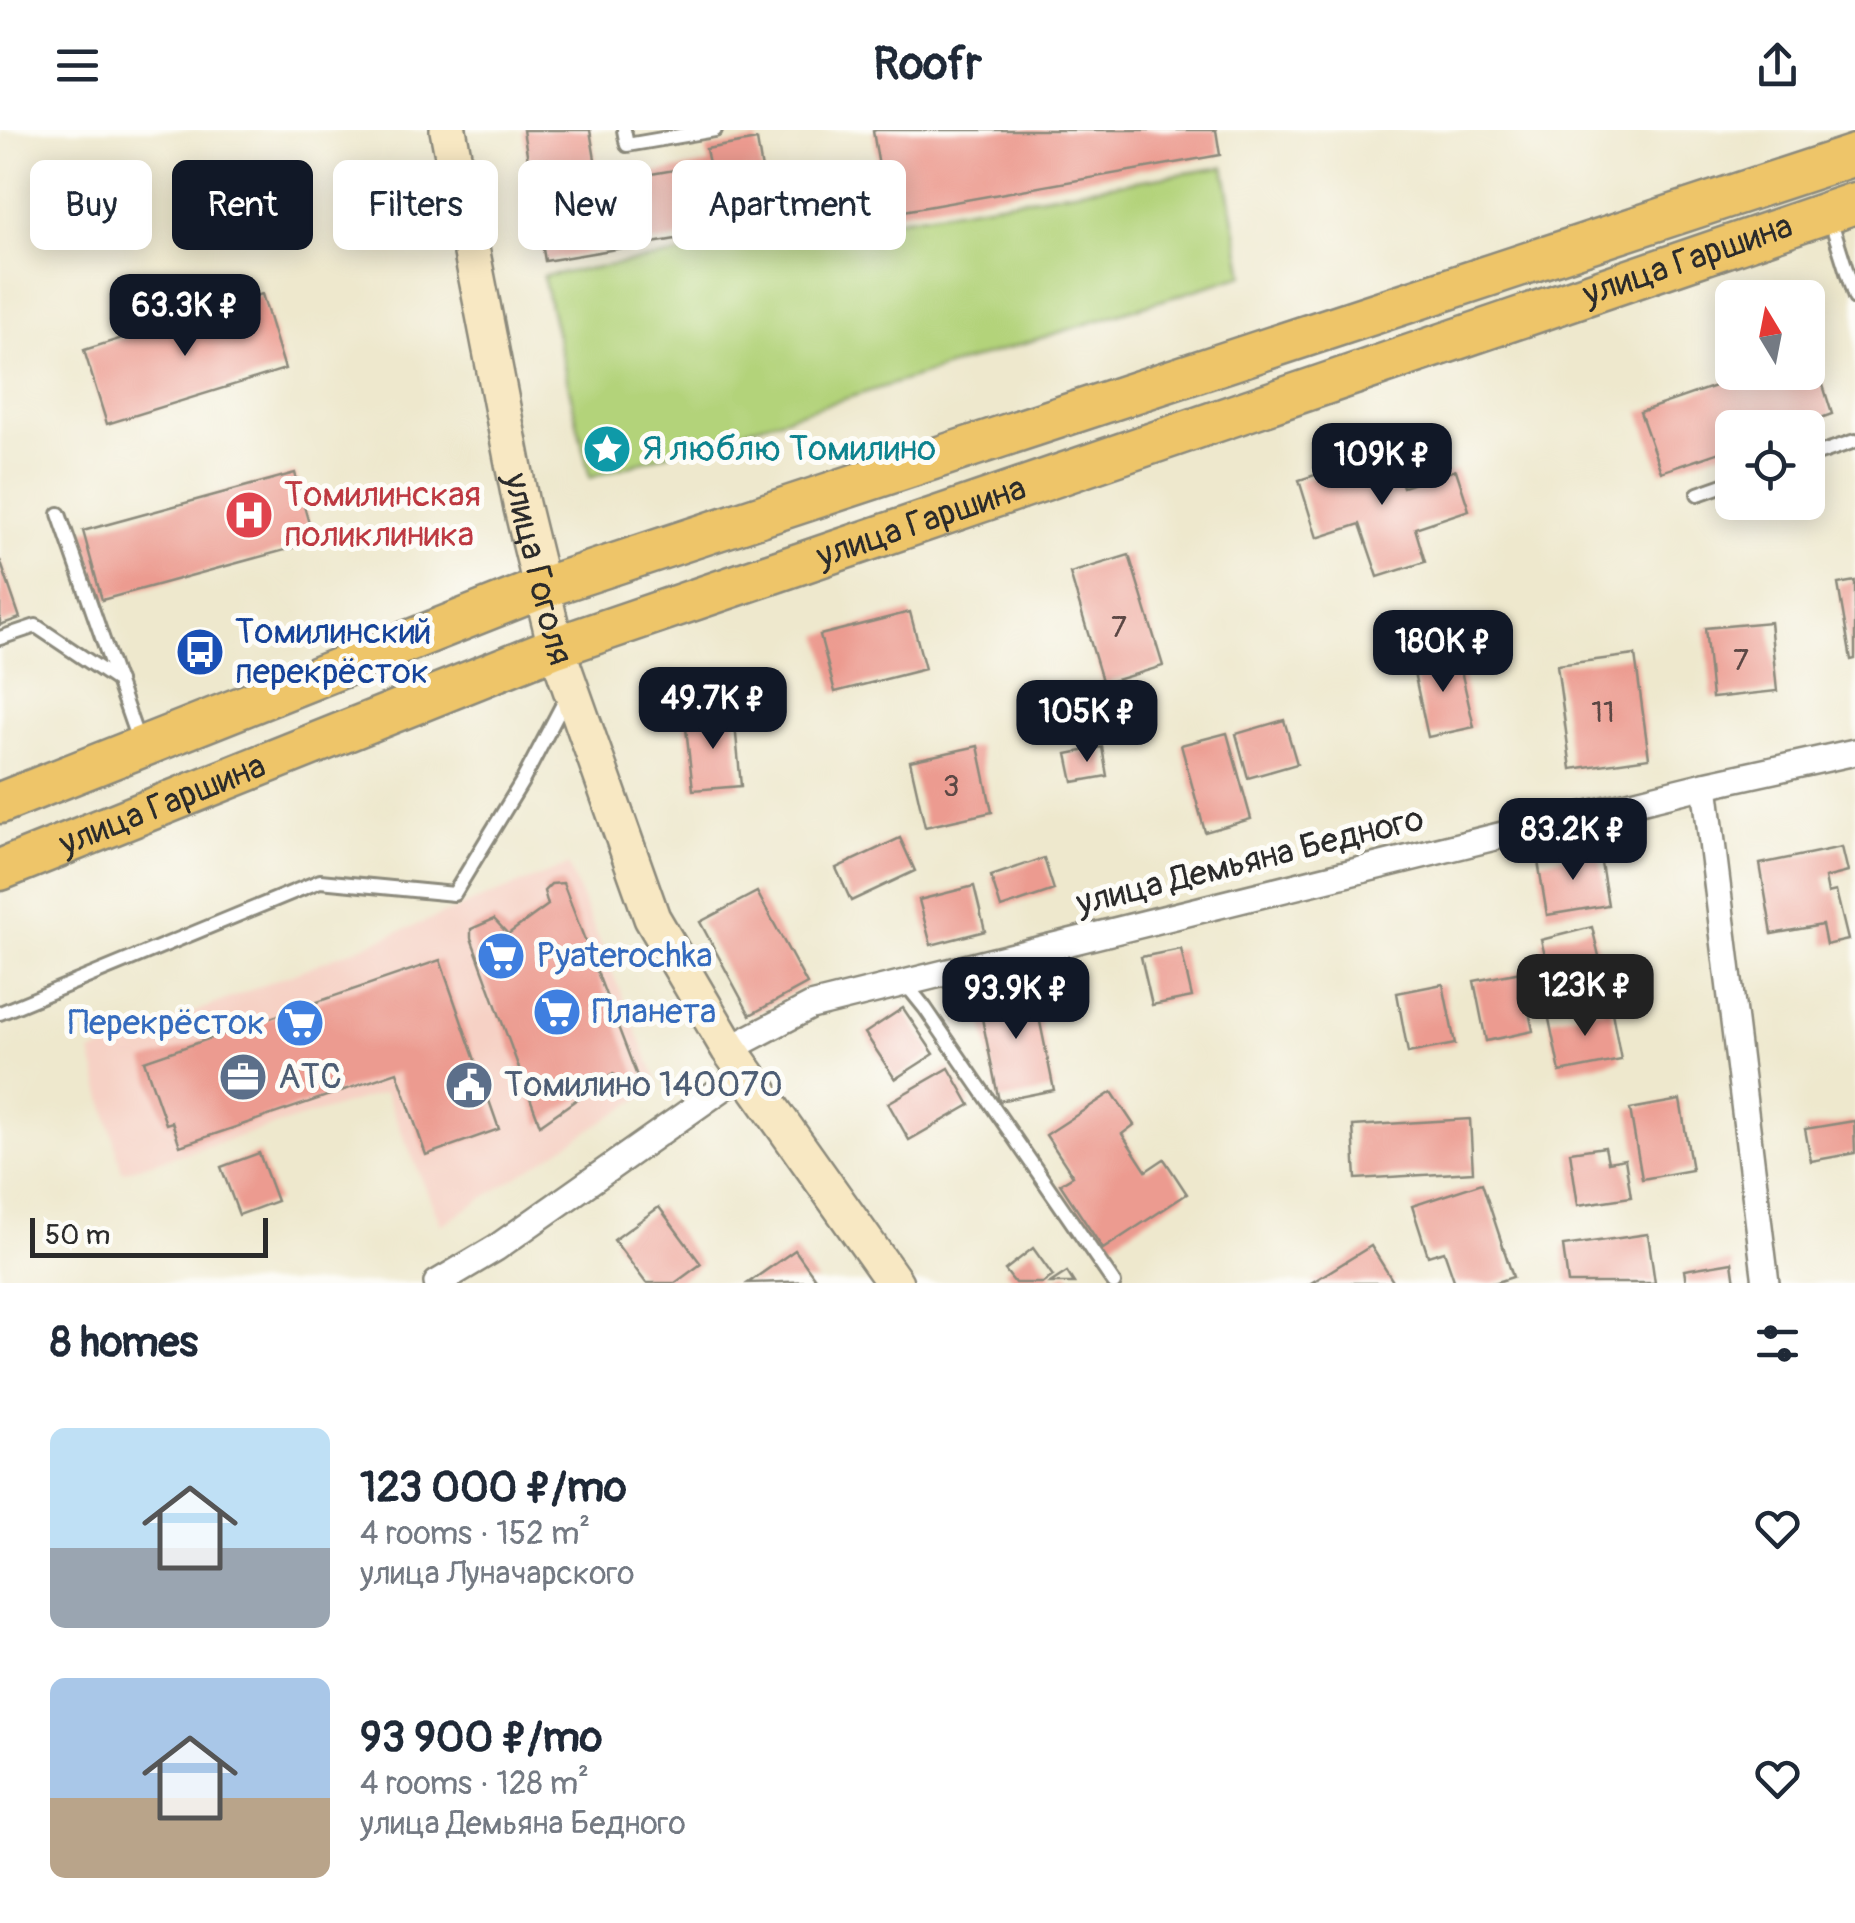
<!DOCTYPE html>
<html lang="en">
<head>
<meta charset="utf-8">
<style>
  :root { --surface:#fff; --page:#f6f6f7; --text:#1f2937; --muted:#747a83; --accent:#111827 }
  body { margin:0; font-family:Pangolin,sans-serif; background:var(--page); color:var(--text); height:100vh; display:flex; flex-direction:column; font-size:38px; white-space:nowrap }
  * { box-sizing:border-box; margin:0 }
  p { font-size:32px; color:var(--muted) }
  .icon { flex:none; width:55px; height:55px; fill:none; stroke:currentColor; stroke-width:2; stroke-linecap:round; stroke-linejoin:round }
  .map { position:relative; height:1153px; overflow:hidden }
  .sheet { display:flex; flex-direction:column; background:var(--surface); flex:1 }
  .sheet>* { flex:none }
  .hud { position:absolute; left:30px; top:30px; width:1000px; height:90px; display:flex; gap:20px }
  .needle { width:65px; rotate:350deg }
  .tools { position:absolute; left:1715px; top:150px; display:grid; gap:20px }
  .tools a { display:grid; place-items:center; width:110px; height:110px; border-radius:15px; background:var(--surface); box-shadow:0 5px 25px #0003; font-size:50px }
  .scale { position:absolute; left:30px; bottom:25px; width:238px; box-sizing:border-box; padding-left:10px; border:5px solid #2b2b2b; border-top:0; font-size:28px; line-height:35px; white-space:nowrap; color:#2b2b2b; -webkit-text-stroke:8px #fdfcf7; paint-order:stroke }
  .price { position:absolute; translate:-50% -85px; padding:0 22px; border-radius:20px; background:var(--accent); color:#fff; font-size:32px; line-height:65px; filter:drop-shadow(0 2px 5px #0008) }
  .price::after { content:''; position:absolute; left:50%; top:60px; width:30px; height:22px; margin-left:-15px; background:inherit; clip-path:polygon(0 0,100% 0,50% 100%) }
  .price.active { background:#222; color:#fff }
  ul { padding:0; list-style:none }
  li { display:flex; align-items:center; gap:30px; height:250px; padding:0 50px }
  li span { display:grid; place-items:center; flex:none; width:280px; height:200px; border-radius:15px; color:#555 }
  li>.icon { margin-inline-start:auto }
  span .icon { width:120px; height:120px; fill:#fffc; stroke-width:1 }
  li b { font-size:42px }
  h2 { display:flex; justify-content:space-between; align-items:center; height:120px; padding:0 50px; font-size:42px }
  .tag { padding:0 35px; border-radius:15px; background:var(--surface); box-shadow:0 5px 25px #0003; font-size:35px; line-height:90px }
  .tag.active { background:var(--accent); color:#fff }
  header { display:flex; justify-content:space-between; align-items:center; height:130px; padding:0 50px; background:var(--surface); font-size:45px; font-weight:700 }
  .map>svg:first-child { display:block }
</style>
</head>
<body>
<header><svg class="icon" aria-label="menu" viewBox="0 0 24 24"><path d="M4 6h16M4 12h16M4 18h16"/></svg>Roofr<svg class="icon" aria-label="share" viewBox="0 0 24 24"><path d="M12 15V3M7 8l5-5 5 5M5 13v7h14v-7"/></svg></header>
<div class="map">
<svg width="1855" height="1153" viewBox="0 0 1855 1153">
  <rect width="100%" height="100%" fill="#fdfcf7"/>
  <filter id="ink" filterUnits="userSpaceOnUse"><feTurbulence type="fractalNoise" baseFrequency=".01" numOctaves="2"/><feDisplacementMap in="SourceGraphic" scale="20" xChannelSelector="R" yChannelSelector="G"/><feConvolveMatrix kernelMatrix="1 2 1 2 8 2 1 2 1" color-interpolation-filters="sRGB"/></filter>
  <filter id="wash" filterUnits="userSpaceOnUse"><feTurbulence type="fractalNoise" baseFrequency=".0048" numOctaves="4" result="noise"/><feDisplacementMap in="SourceGraphic" scale="40" xChannelSelector="R" yChannelSelector="G"/><feGaussianBlur stdDeviation="2.25" result="paint"/><feColorMatrix in="noise" values="0 0 0 0 0 0 0 0 0 0 0 0 0 0 0 0 0 1.4 0 .05"/><feComposite in="paint" operator="in"/></filter>
  <g filter="url(#wash)">
    <rect width="100%" height="100%" fill="#eee8cd"/>
    <!-- built -->
    <polygon fill="#f6d1c5" points="568,735 659,956 441,1095 385,962 122,1042 91,923"/>
    <!-- green -->
    <polygon fill="#b3d37a" stroke="#6f7f52" stroke-width="2.5" points="1224,37 1244,145 590,348 543,146"/>
    <g id="blocks">
      <!-- building -->
      <g fill="#ec9b90">
        <polygon points="523,0 590,0 599,53 709,34 706,19 757,10 771,93 545,131"/>
        <polygon points="876,0 1216,0 1220,25 887,84 873,1"/>
        <polygon points="262,164 285,239 107,294 84,220"/>
        <polygon points="1813,223 1832,284 1793,298 1732,298 1732,318 1661,342 1640,282 1755,242 1808,242 1808,225"/>
        <polygon points="1391,321 1403,357 1456,340 1469,380 1415,398 1425,432 1378,447 1360,394 1317,408 1299,350"/>
        <polygon points="295,343 314,412 102,470 83,401"/>
        <polygon points="1129,425 1163,536 1103,554 1070,443"/>
        <polygon points="0,430 20,488 0,495"/>
        <polygon points="1855,451 1855,529 1851,530 1838,454"/>
        <polygon points="910,482 925,539 835,562 820,505"/>
        <polygon points="1770,492 1777,561 1712,568 1705,498"/>
        <polygon points="1457,523 1474,597 1428,607 1412,533"/>
        <polygon points="1635,525 1649,628 1571,639 1557,535"/>
        <polygon points="734,584 741,656 693,660 685,589"/>
        <polygon points="1284,590 1297,634 1248,648 1236,604"/>
        <polygon points="1227,603 1251,689 1205,702 1181,615"/>
        <polygon points="978,616 992,682 925,697 910,631"/>
        <polygon points="1102,617 1107,646 1073,652 1067,624"/>
        <polygon points="900,708 915,741 851,771 836,738"/>
        <polygon points="1842,717 1848,742 1825,748 1828,763 1836,761 1848,810 1826,815 1822,795 1772,804 1760,734"/>
        <polygon points="1599,721 1608,775 1547,785 1538,731"/>
        <polygon points="1044,728 1054,760 1001,778 991,746"/>
        <polygon points="563,753 640,954 633,958 613,944 540,995 471,808 471,799 494,789 508,804 548,775 544,761 551,754"/>
        <polygon points="974,756 985,801 931,815 919,770"/>
        <polygon points="757,762 807,854 750,885 700,792"/>
        <polygon points="1592,797 1605,851 1555,864 1541,810"/>
        <polygon points="1181,819 1192,867 1152,875 1141,827"/>
        <polygon points="440,830 499,999 426,1025 397,942 180,1016 172,992 166,994 144,931"/>
        <polygon points="1521,842 1533,901 1486,911 1474,851"/>
        <polygon points="1032,853 1054,960 999,971 977,864"/>
        <polygon points="1443,854 1455,914 1408,923 1397,863"/>
        <polygon points="1611,877 1621,930 1560,942 1549,889"/>
        <polygon points="903,878 934,924 895,949 865,903"/>
        <polygon points="949,938 970,975 909,1010 888,973"/>
        <polygon points="1112,962 1134,995 1122,1004 1146,1041 1164,1029 1187,1064 1103,1119 1060,1054 1073,1046 1046,1005"/>
        <polygon points="1680,970 1692,1040 1642,1049 1630,979"/>
        <polygon points="1470,989 1473,1042 1356,1049 1353,996"/>
        <polygon points="1854,991 1855,1023 1811,1031 1805,999"/>
        <polygon points="1605,1017 1608,1032 1625,1029 1631,1067 1578,1075 1570,1022"/>
        <polygon points="259,1023 277,1071 239,1085 221,1037"/>
        <polygon points="1482,1053 1513,1147 1494,1153 1455,1153 1444,1121 1428,1126 1412,1076"/>
        <polygon points="659,1077 701,1134 675,1153 646,1153 614,1110"/>
        <polygon points="1648,1104 1655,1153 1568,1153 1563,1116"/>
        <polygon points="1371,1116 1394,1153 1311,1153"/>
        <polygon points="1033,1118 1053,1146 1043,1153 1015,1153 1005,1140"/>
        <polygon points="795,1120 817,1151 748,1153"/>
        <polygon points="1732,1132 1735,1153 1686,1153 1684,1140"/>
        <polygon points="1067,1142 1074,1153 1050,1153"/>
      </g>
    </g>
  </g>
  <g filter="url(#ink)">
    <use href="#blocks" fill-opacity="0" stroke="#8c8a7c" stroke-width="2.5"/>
    <g fill="none" stroke-linecap="round" stroke-linejoin="round">
      <!-- lane casing -->
      <g stroke="#8c8a7c" stroke-width="18">
        <g id="lane">
          <polyline points="624,0 627,15 715,0"/>
          <polyline points="1829,85 1855,168"/>
          <polyline points="1808,327 1855,311"/>
          <polyline points="1698,364 1732,352"/>
          <polyline points="59,384 139,613"/>
          <polyline points="0,508 36,496 118,551"/>
          <polyline points="904,852 925,878 1114,1153"/>
          <polyline points="0,883 320,751 454,764 523,650 566,568"/>
        </g>
      </g>
      <!-- street casing -->
      <g stroke="#8c8a7c" stroke-width="30">
        <g id="street">
          <polyline points="1705,655 1766,1153"/>
          <polyline points="729,919 811,876 1705,655 1855,622"/>
          <polyline points="437,1153 496,1118 747,941"/>
        </g>
      </g>
      <!-- secondary casing -->
      <g stroke="#8c8a7c" stroke-width="40">
        <g id="secondary">
          <path id="s1" d="M448,0L521,374L556,517L652,788L729,919L895,1153"/>
        </g>
      </g>
      <!-- primary casing -->
      <g stroke="#8c8a7c" stroke-width="45">
        <g id="primary">
          <polyline points="0,673 542,458 1855,25"/>
          <path id="s2" d="M0,740L556,517L1855,73"/>
        </g>
      </g>
      <!-- lane -->
      <use href="#lane" stroke="#fff" stroke-width="12"/>
      <!-- street -->
      <use href="#street" stroke="#fff" stroke-width="25"/>
      <!-- secondary -->
      <use href="#secondary" stroke="#f8e8c3" stroke-width="35"/>
      <!-- primary -->
      <use href="#primary" stroke="#eec569" stroke-width="40"/>
    </g>
  </g>
  <!-- icons -->
  <defs>
    <g id="sight-disc" transform="scale(2.5)"><circle r="9.5" fill="#0f9aa8" stroke="#fdfcf7"/><path d="M0-6L1.8-2.2L6-1.7L2.9 1.2L3.7 5.4L0 3.3L-3.7 5.4L-2.9 1.2L-6-1.7L-1.8-2.2Z" fill="#fff"/></g>
    <g id="hospital-disc" transform="scale(2.5)"><circle r="9.5" fill="#e0444e" stroke="#fdfcf7"/><path d="M-5-5h3v3.5h4V-5h3V5h-3V1.5h-4V5h-3Z" fill="#fff"/></g>
    <g id="bus-disc" transform="scale(2.5)"><circle r="9.5" fill="#1a4fb4" stroke="#fdfcf7"/><path d="M-5-6H5V4H4V6H2V4H-2V6H-4V4H-5ZM-3.5-4V0h7V-4ZM-3.5 1.2v1.5H-2V1.2ZM2 1.2v1.5H3.5V1.2Z" fill="#fff"/></g>
    <g id="supermarket-disc" transform="scale(2.5)"><circle r="9.5" fill="#3f7fe0" stroke="#fdfcf7"/><path d="M-6-5.5h2.5l.6 2H6L4.5 2H-2.5L-4.4-4H-6ZM-1.5 3.2a1.3 1.3 0 1 0 .1 0ZM3 3.2a1.3 1.3 0 1 0 .1 0Z" fill="#fff"/></g>
    <g id="office-disc" transform="scale(2.5)"><circle r="9.5" fill="#5c6f8a" stroke="#fdfcf7"/><path d="M-6-3h4V-5.5h4V-3h4V5H-6ZM-1-4.5V-3h2v-1.5ZM-6 0V1H6V0Z" fill="#fff"/></g>
    <g id="civic-disc" transform="scale(2.5)"><circle r="9.5" fill="#5c6f8a" stroke="#fdfcf7"/><path d="M-.6-6.5H3V-4.5H.6V-3L4-1V1h2V6H-6V1h2V-1L-.6-3ZM-1.2 2.5V6h2.4V2.5Z" fill="#fff"/></g>
  </defs>
  <g fill-rule="evenodd">
    <use href="#sight-disc" x="607" y="319"/>
    <use href="#hospital-disc" x="249" y="385"/>
    <use href="#bus-disc" x="200" y="522"/>
    <use href="#supermarket-disc" x="501" y="826"/>
    <use href="#supermarket-disc" x="557" y="882"/>
    <use href="#supermarket-disc" x="300" y="893"/>
    <use href="#office-disc" x="243" y="947"/>
    <use href="#civic-disc" x="469" y="955"/>
  </g>
  <g text-anchor="middle" dominant-baseline="central" stroke-width="10" stroke-linejoin="round" paint-order="stroke">
    <!-- number labels -->
    <g font-size="30" fill="#5b4744">
      <text x="1119" y="497">7</text>
      <text x="1741" y="530">7</text>
      <text x="1603" y="582">11</text>
      <text x="951" y="656">3</text>
    </g>
    <!-- street labels -->
    <g font-size="35" fill="#2b2b2b" stroke="#fdfcf7">
      <text stroke="none"><textPath href="#s2" startOffset="1795">улица Гаршина</textPath></text>
      <text stroke="none"><textPath href="#s2" startOffset="985">улица Гаршина</textPath></text>
      <text stroke="none"><textPath href="#s1" startOffset="448">улица Гоголя</textPath></text>
      <text stroke="none"><textPath href="#s2" startOffset="175">улица Гаршина</textPath></text>
      <text transform="translate(1250 731) rotate(-14)">улица Демьяна Бедного</text>
    </g>
    <!-- culture labels -->
    <g font-size="35" fill="#0d838f" stroke="#fdfcf7" text-anchor="start">
      <text x="642" y="319">Я люблю Томилино</text>
    </g>
    <!-- health labels -->
    <g font-size="35" fill="#be3a42" stroke="#fdfcf7" text-anchor="start">
      <text x="284" y="365">Томилинская<tspan x="284" dy="40">поликлиника</tspan></text>
    </g>
    <!-- transit labels -->
    <g font-size="35" fill="#164399" stroke="#fdfcf7" text-anchor="start">
      <text x="235" y="502">Томилинский<tspan x="235" dy="40">перекрёсток</tspan></text>
    </g>
    <!-- shop labels -->
    <g font-size="35" fill="#366cbe" stroke="#fdfcf7" text-anchor="start">
      <text x="536" y="826">Pyaterochka</text>
      <text x="592" y="882">Планета</text>
      <text x="265" y="893" text-anchor="end">Перекрёсток</text>
    </g>
    <!-- service labels -->
    <g font-size="35" fill="#4e5e75" stroke="#fdfcf7" text-anchor="start">
      <text x="278" y="947">АТС</text>
      <text x="504" y="955">Томилино 140070</text>
    </g>
  </g>
</svg>
<div class="tools">
<a><svg class="needle" viewBox="-14 -14 28 28"><path d="M0-13l5 13h-10z" fill="#e53935"/><path d="M0 13l5-13h-10z" fill="#747a83"/></svg></a>
<a><svg class="icon" aria-label="locate" viewBox="0 0 24 24"><circle cx="12" cy="12" r="6"/><path d="M12 2v4M12 18v4M2 12h4M18 12h4"/></svg></a>
</div>
<div class="scale">50 m</div>
<b class="price" style="left:185px;top:229px">63.3K ₽</b>
<b class="price" style="left:1382px;top:378px">109K ₽</b>
<b class="price" style="left:1443px;top:565px">180K ₽</b>
<b class="price" style="left:713px;top:622px">49.7K ₽</b>
<b class="price" style="left:1087px;top:635px">105K ₽</b>
<b class="price" style="left:1573px;top:753px">83.2K ₽</b>
<b class="price active" style="left:1585px;top:909px">123K ₽</b>
<b class="price" style="left:1016px;top:912px">93.9K ₽</b>
<div class="hud">
<a class="tag">Buy</a>
<a class="tag active">Rent</a>
<a class="tag">Filters</a>
<a class="tag">New</a>
<a class="tag">Apartment</a>
</div>
</div>
<section class="sheet">
<h2>8 homes<svg class="icon" aria-label="filters" viewBox="0 0 24 24"><path d="M4 7h16M4 17h16"/><circle cx="9" cy="7" r="2"/><circle cx="15" cy="17" r="2"/></svg></h2>
<ul>
<li><span style="background:linear-gradient(#bfe0f5 60%,#9aa5b1 0)"><svg class="icon" aria-label="home" viewBox="0 0 24 24"><path d="M3 11l9-7 9 7M6 9v11h12V9"/></svg></span><div><b>123 000 ₽/mo</b><p>4 rooms · 152 m²</p><p>улица Луначарского</p></div><svg class="icon" aria-label="heart" viewBox="0 0 24 24"><path d="M12 20l-8-8c-3-5 5-10 8-4 3-6 11-1 8 4z"/></svg></li>
<li><span style="background:linear-gradient(#a9c7e8 60%,#b9a48a 0)"><svg class="icon" aria-label="home" viewBox="0 0 24 24"><path d="M3 11l9-7 9 7M6 9v11h12V9"/></svg></span><div><b>93 900 ₽/mo</b><p>4 rooms · 128 m²</p><p>улица Демьяна Бедного</p></div><svg class="icon" aria-label="heart" viewBox="0 0 24 24"><path d="M12 20l-8-8c-3-5 5-10 8-4 3-6 11-1 8 4z"/></svg></li>
</ul>
</section>
</body>
</html>
